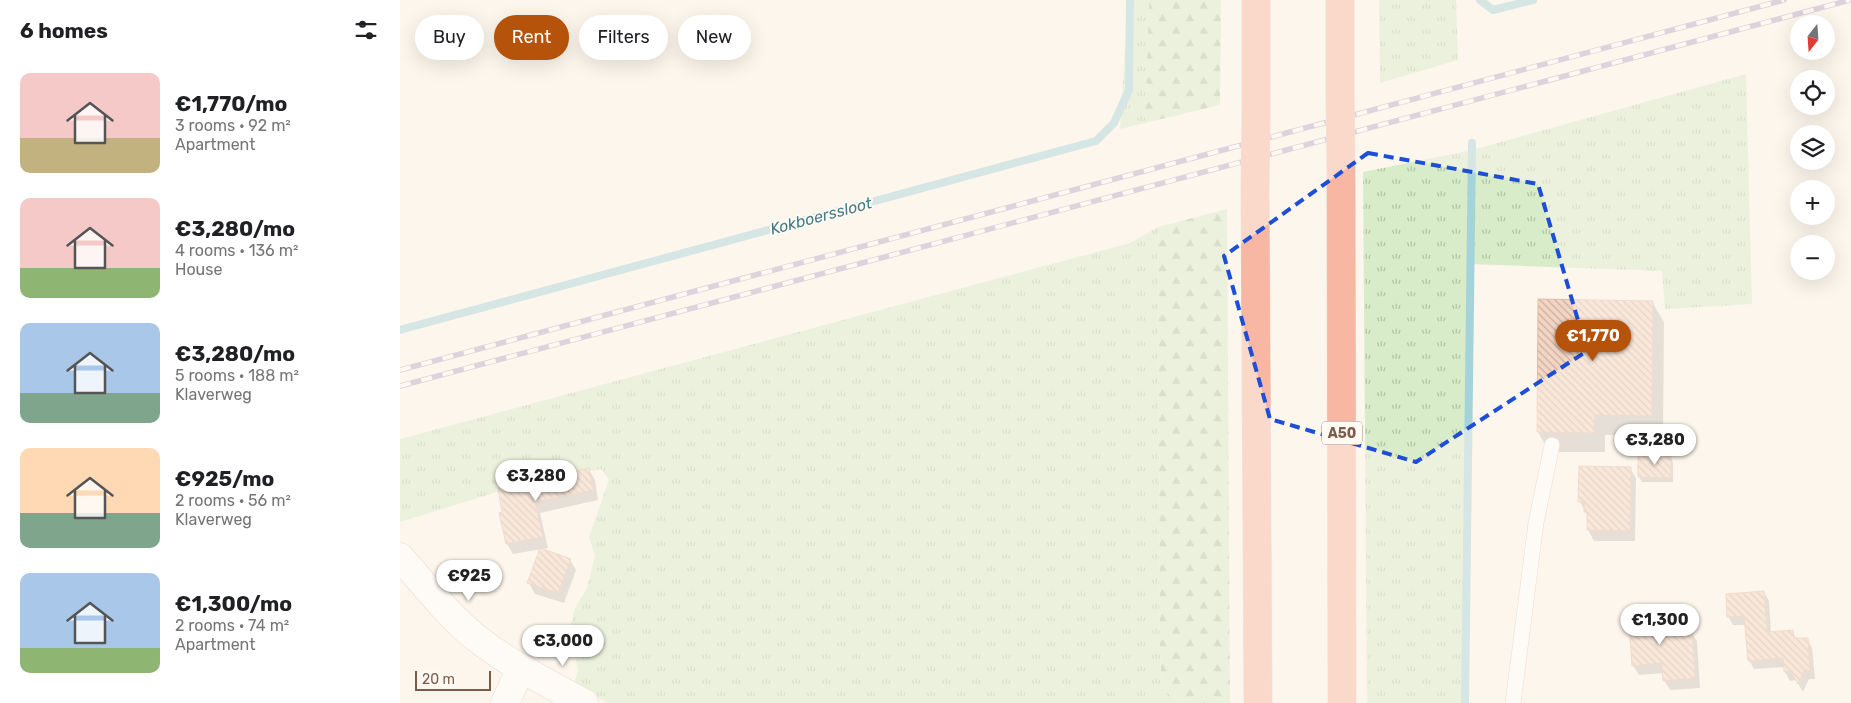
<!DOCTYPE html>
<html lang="en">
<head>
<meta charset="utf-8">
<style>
  :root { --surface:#fff; --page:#f2f2f2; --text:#202124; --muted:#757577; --accent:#b45309 }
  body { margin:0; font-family:Rubik,sans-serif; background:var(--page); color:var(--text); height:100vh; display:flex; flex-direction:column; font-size:19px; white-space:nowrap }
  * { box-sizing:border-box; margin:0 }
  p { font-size:16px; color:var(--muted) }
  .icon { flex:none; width:28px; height:28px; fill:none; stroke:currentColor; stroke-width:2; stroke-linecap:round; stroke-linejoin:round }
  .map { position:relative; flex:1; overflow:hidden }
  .sheet { display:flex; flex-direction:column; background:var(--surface); width:400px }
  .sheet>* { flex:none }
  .guide { position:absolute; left:15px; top:15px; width:475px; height:45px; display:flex; gap:10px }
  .needle { width:32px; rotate:197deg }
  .buttons { position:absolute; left:1390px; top:15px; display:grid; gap:10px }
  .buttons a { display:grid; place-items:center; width:45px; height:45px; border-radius:50%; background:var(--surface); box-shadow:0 5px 20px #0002; font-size:25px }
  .scale { position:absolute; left:15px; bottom:12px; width:76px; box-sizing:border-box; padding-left:5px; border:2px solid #7a5c4d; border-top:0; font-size:14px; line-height:18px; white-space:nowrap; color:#7a5c4d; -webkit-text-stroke:4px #fffaf3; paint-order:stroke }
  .price { position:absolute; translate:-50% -42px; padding:0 11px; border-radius:18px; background:#fff; color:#222; font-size:16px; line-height:32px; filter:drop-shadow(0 1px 2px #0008) }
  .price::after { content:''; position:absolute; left:50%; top:30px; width:15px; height:11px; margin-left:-8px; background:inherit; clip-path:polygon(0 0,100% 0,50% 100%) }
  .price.active { background:var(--accent); color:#fff }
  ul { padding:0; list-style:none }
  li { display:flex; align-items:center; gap:15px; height:125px; padding:0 20px }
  li span { display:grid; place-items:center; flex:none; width:140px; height:100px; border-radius:10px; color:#555 }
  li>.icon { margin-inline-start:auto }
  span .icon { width:60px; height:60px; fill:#fffc; stroke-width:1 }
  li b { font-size:21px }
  h2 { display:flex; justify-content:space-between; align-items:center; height:60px; padding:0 20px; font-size:21px }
  .tag { padding:0 18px; border-radius:22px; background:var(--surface); box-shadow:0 5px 20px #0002; font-size:18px; line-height:45px }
  .tag.active { background:var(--accent); color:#fff }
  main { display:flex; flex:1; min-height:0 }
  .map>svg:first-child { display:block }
</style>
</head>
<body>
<main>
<section class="sheet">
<h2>6 homes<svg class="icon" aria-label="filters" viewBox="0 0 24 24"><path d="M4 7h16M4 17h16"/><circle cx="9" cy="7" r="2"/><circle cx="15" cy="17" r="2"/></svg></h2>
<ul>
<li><span style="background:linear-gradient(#f6c9c9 65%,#c2b280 0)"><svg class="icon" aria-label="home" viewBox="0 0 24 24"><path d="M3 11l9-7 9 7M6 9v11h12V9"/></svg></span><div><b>€1,770/mo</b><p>3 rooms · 92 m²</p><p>Apartment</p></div></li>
<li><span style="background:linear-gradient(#f6c9c9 70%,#8fb573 0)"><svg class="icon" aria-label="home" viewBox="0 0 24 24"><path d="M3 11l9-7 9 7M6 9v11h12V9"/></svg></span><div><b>€3,280/mo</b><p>4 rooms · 136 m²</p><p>House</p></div></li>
<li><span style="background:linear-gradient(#a9c7e8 70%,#7fa58c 0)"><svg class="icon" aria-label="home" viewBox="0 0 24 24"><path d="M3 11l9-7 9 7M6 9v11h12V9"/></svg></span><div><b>€3,280/mo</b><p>5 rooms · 188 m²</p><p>Klaverweg</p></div></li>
<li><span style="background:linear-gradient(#ffd9b3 65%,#7fa58c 0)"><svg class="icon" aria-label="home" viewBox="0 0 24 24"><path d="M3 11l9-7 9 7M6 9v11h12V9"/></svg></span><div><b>€925/mo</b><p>2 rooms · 56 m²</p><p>Klaverweg</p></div></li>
<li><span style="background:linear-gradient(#a9c7e8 75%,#8fb573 0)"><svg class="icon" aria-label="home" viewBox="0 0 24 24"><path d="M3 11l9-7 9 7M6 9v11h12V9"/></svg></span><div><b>€1,300/mo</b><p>2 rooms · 74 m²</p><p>Apartment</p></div></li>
</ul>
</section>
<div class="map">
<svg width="1451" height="703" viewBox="0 0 1451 703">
  <defs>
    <pattern id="grass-tufts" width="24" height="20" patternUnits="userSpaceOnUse" patternTransform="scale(1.25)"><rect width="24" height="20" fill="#d8ecc9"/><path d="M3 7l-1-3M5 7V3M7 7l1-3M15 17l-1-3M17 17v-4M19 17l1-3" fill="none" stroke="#b4c2a5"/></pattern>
    <pattern id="forest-firs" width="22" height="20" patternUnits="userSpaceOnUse" patternTransform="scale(1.25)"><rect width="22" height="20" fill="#d8ecc9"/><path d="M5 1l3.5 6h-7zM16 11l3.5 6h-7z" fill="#b4c2a5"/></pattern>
    <pattern id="building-back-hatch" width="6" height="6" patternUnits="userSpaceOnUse" patternTransform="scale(1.25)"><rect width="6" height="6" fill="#f3d5c3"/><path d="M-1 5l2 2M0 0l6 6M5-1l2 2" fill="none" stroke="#cab0a1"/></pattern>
  </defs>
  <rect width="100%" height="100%" fill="#fdf6ec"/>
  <!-- grass -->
  <g fill="url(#grass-tufts)">
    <polygon points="728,0 749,0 745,123 720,129"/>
    <polygon points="979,0 1056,0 1058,60 980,83"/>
    <polygon points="1346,74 1352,304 1265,309 1262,271 1068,264 1065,627 1061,703 967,703 963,172 1072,150"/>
    <polygon points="758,227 760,654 762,689 783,703 207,703 174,684 178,670 172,643 171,624 175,608 187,588 195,556 189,537 209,480 201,469 97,492 0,522 0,439 730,243"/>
  </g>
  <!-- forest -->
  <g fill="url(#forest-firs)">
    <polygon points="749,0 821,0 820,105 745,123"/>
    <polygon points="827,209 830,703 783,703 762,689 760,654 758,227"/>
  </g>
  <!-- shadow -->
  <g fill="#0003">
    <polygon points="1252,302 1264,322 1263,435 1205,435 1205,452 1149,452 1138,432"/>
    <polygon points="1240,456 1270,457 1273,462 1273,482 1242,482 1239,477"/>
    <polygon points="1230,468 1236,478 1235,541 1194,541 1188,530 1188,516 1180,502"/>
    <polygon points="189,470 195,480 198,500 140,513 148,548 113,554 107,544 101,514"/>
    <polygon points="170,560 176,570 164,603 135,594 129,583"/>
    <polygon points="1364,592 1369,601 1371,633 1392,631 1397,640 1407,639 1412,648 1415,679 1409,679 1403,692 1396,680 1390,681 1385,672 1385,667 1354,669 1349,660 1346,625 1333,625 1328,616"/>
    <polygon points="1250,607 1255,616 1257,635 1291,632 1297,641 1300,688 1270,690 1264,680 1264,673 1239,675 1233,666"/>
  </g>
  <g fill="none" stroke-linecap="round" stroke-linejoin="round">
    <!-- stream -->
    <g stroke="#a5d3da" stroke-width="8">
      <polyline points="1080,0 1093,10 1133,0"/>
      <polyline points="0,330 696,141 714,123 729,90 730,0"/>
      <polyline points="1065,703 1072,143"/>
    </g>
  </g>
  <!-- building -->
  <g fill="url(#building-back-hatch)" stroke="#e6bba3">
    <polygon points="1138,299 1253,301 1252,416 1195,415 1194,433 1137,432"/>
    <polygon points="1238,455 1271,455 1271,478 1238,477"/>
    <polygon points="1179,466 1231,467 1230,531 1187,530 1187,512 1184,512 1184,502 1178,502"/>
    <polygon points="189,468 193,490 135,502 143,537 106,544 99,513 102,512 98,488"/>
    <polygon points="140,548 171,559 158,593 127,583"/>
    <polygon points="1364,591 1367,632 1393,630 1394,638 1408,638 1410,670 1404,670 1398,684 1390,671 1384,672 1383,658 1348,661 1344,616 1327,617 1326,594"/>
    <polygon points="1250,605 1253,634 1292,631 1295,678 1263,681 1262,663 1232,666 1228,607"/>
  </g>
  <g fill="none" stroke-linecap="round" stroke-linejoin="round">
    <!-- lane casing -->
    <g stroke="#d1beb0" stroke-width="16">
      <polyline id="lane" points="1113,703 1136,523 1152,445"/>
    </g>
    <!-- street casing -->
    <g stroke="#d1beb0" stroke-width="29">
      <g id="street">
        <path d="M0,557C25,585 49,617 79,640C111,665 148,683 184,703"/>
        <polyline points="105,703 121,668"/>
      </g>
    </g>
    <!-- highway casing -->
    <g stroke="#dad1cd" stroke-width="29">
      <g id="highway">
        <polyline points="856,0 856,116"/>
        <polyline points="940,91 940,0"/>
        <polyline points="941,162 942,703"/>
        <polyline points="855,187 858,703"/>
      </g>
    </g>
    <!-- lane -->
    <use href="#lane" stroke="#fff" stroke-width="15"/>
    <!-- street -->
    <use href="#street" stroke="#fff" stroke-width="28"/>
    <!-- highway -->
    <use href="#highway" stroke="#f7b7a3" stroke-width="28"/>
    <!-- rail casing -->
    <g stroke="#b9a8c9" stroke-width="5.5">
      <g id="rail">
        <polyline points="0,370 1384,0"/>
        <polyline points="0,386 1450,0"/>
      </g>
    </g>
    <!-- rail -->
    <use href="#rail" stroke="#fffaf3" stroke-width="4" stroke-dasharray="11" stroke-linecap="butt"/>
    <!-- highway-bridge casing -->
    <g stroke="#dad1cd" stroke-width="29" stroke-linecap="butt">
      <g id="highway-bridge">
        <polyline points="940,91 941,162"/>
        <polyline points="855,187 856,116"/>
      </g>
    </g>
    <!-- highway-bridge -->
    <use href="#highway-bridge" stroke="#f7b7a3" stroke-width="28"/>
  </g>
  <!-- marked area -->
  <path d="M0 0H1451V703H0ZM968,153L1138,184L1187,351L1016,462L870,419L824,256Z" fill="#fdf6ec" fill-opacity=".55" fill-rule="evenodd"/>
  <path fill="none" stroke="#1d4ed8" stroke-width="4" stroke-dasharray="10 6" stroke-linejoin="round" d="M968,153L1138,184L1187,351L1016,462L870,419L824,256Z"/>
  <g text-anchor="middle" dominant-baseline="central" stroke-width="4" stroke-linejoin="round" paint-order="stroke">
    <!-- shield labels -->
    <rect fill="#fffaf3" stroke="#a28b7f" stroke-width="1" x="922" y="421.5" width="40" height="23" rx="4"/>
    <g font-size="14" font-weight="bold" fill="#7a5c4d">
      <text x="942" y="433">A50</text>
    </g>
    <!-- water labels -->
    <g font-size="16" font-style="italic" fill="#437c86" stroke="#fffaf3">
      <text transform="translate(421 216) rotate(-15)">Kokboerssloot</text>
    </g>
  </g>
</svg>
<div class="buttons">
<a><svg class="needle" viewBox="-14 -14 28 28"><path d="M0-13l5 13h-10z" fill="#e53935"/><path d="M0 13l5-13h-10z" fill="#757577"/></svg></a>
<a><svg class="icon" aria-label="locate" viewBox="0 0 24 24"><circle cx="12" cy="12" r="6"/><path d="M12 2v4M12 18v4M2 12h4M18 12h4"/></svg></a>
<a><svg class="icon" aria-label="layers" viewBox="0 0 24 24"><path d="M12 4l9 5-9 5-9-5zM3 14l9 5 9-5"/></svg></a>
<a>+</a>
<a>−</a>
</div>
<div class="scale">20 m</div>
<b class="price active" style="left:1193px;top:362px">€1,770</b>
<b class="price" style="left:1255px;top:466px">€3,280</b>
<b class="price" style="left:136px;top:502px">€3,280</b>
<b class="price" style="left:69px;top:602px">€925</b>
<b class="price" style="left:1260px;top:646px">€1,300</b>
<b class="price" style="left:163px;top:667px">€3,000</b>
<div class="guide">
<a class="tag">Buy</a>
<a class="tag active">Rent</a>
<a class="tag">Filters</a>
<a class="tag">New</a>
</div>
</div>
</main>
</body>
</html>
